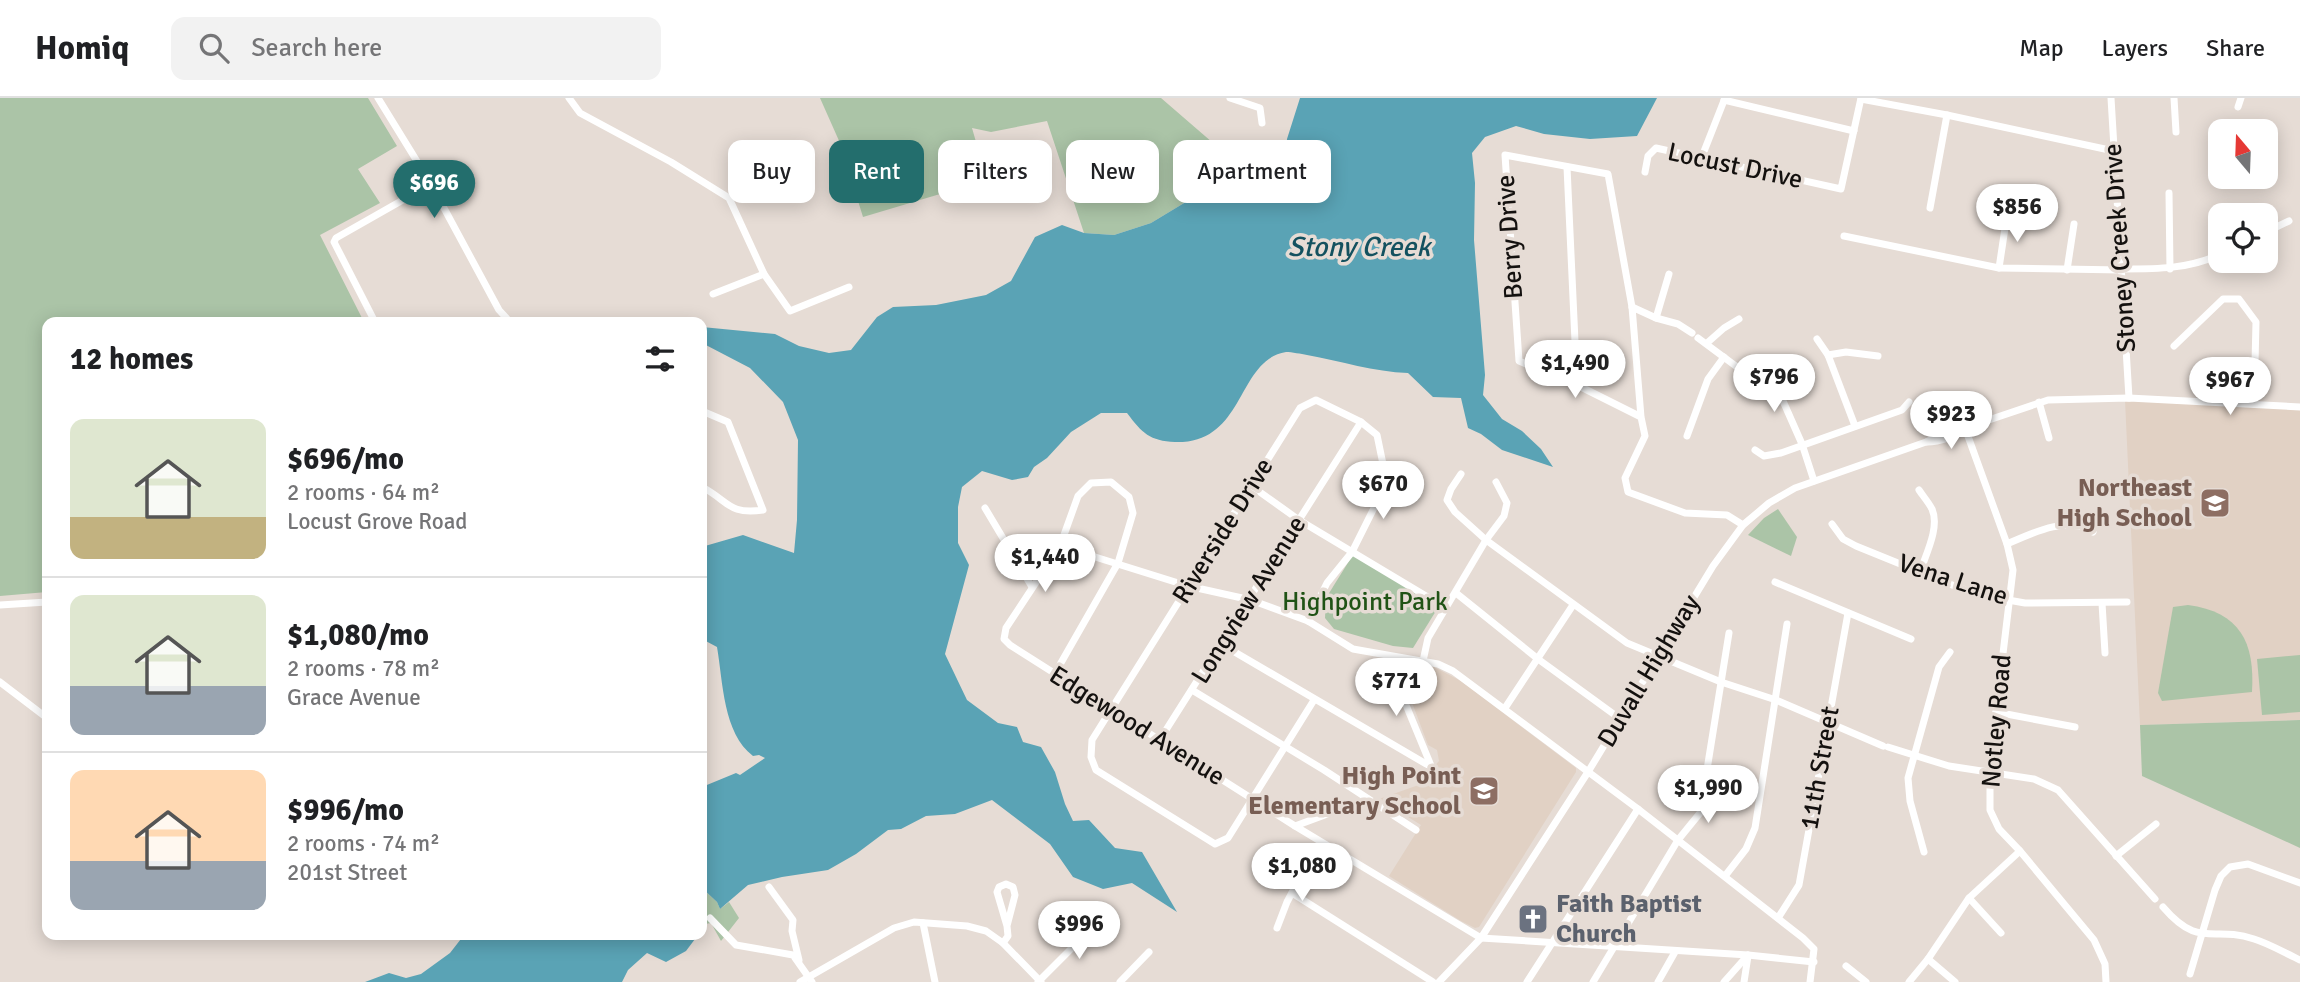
<!DOCTYPE html>
<html lang="en">
<head>
<meta charset="utf-8">
<style>
  :root { --surface:#fff; --page:#f2f2f2; --text:#202124; --muted:#757577; --line:#e0e0e0; --accent:#236e6d }
  body { margin:0; font-family:Signika,sans-serif; background:var(--page); color:var(--text); height:100vh; display:flex; flex-direction:column; font-size:26px; white-space:nowrap }
  * { box-sizing:border-box; margin:0 }
  p { font-size:23px; color:var(--muted) }
  .icon { flex:none; width:38px; height:38px; fill:none; stroke:currentColor; stroke-width:2; stroke-linecap:round; stroke-linejoin:round }
  .map { position:relative; flex:1; overflow:hidden }
  .panel { position:absolute; left:42px; top:219px; width:665px; height:623px; display:flex; flex-direction:column; background:var(--surface); border-radius:14px; box-shadow:0 4px 18px #0003 }
  .panel>* { flex:none }
  .hud { position:absolute; left:728px; top:42px; width:665px; height:63px; display:flex; gap:14px }
  .needle { width:46px; rotate:341deg }
  .buttons { position:absolute; left:2208px; top:21px; display:grid; gap:14px }
  .buttons a { display:grid; place-items:center; width:70px; height:70px; border-radius:14px; background:var(--surface); box-shadow:0 4px 18px #0003; font-size:35px }
  .price { position:absolute; translate:-50% -60px; padding:0 16px; border-radius:24px; background:#fff; color:#222; font-size:23px; line-height:46px; filter:drop-shadow(0 2px 4px #0008) }
  .price::after { content:''; position:absolute; left:50%; top:42px; width:21px; height:16px; margin-left:-10px; background:inherit; clip-path:polygon(0 0,100% 0,50% 100%) }
  .price.current { background:var(--accent); color:#fff }
  ul { padding:0; list-style:none }
  li { display:flex; align-items:center; gap:21px; height:175px; padding:0 28px }
  li+li { border-top:2px solid var(--line) }
  li span { display:grid; place-items:center; flex:none; width:196px; height:140px; border-radius:14px; color:#555 }
  li>.icon { margin-inline-start:auto }
  span .icon { width:84px; height:84px; fill:#fffc; stroke-width:1 }
  li b { font-size:30px }
  h2 { display:flex; justify-content:space-between; align-items:center; height:84px; padding:0 28px; font-size:30px }
  .tag { padding:0 24px; border-radius:14px; background:var(--surface); box-shadow:0 4px 18px #0003; font-size:24px; line-height:63px }
  .tag.current { background:var(--accent); color:#fff }
  header { display:flex; align-items:center; gap:42px; box-sizing:border-box; height:98px; padding:0 35px; background:var(--surface); border-bottom:2px solid var(--line) }
  header strong { font-size:33px }
  nav { display:flex; gap:38px; margin-inline-start:auto; font-size:24px }
  .search { width:490px; height:63px; background:var(--page); display:flex; align-items:center; gap:18px; box-sizing:border-box; padding:0 24px; border-radius:14px; color:var(--muted); font-size:26px }
  .map>svg:first-child { display:block }
</style>
</head>
<body>
<header>
<strong>Homiq</strong>
<div class="search"><svg class="icon" aria-label="search" viewBox="0 0 24 24"><circle cx="10" cy="10" r="6"/><path d="M15 15l6 6"/></svg>Search here</div>
<nav><a>Map</a><a>Layers</a><a>Share</a></nav>
</header>
<div class="map">
<svg width="2300" height="884" viewBox="0 0 2300 884">
  <rect width="100%" height="100%" fill="#e6dcd5"/>
  <!-- built -->
  <g fill="#e1d1c4">
    <polygon points="2125,302 2300,311 2300,622 2140,627"/>
    <polygon points="1405,564 1432,568 1461,583 1576,670 1576,674 1479,829 1475,830 1461,823 1389,778 1421,727 1379,701 1427,684 1423,670 1433,670 1439,663 1437,652 1428,647 1399,570 1400,566"/>
  </g>
  <!-- green -->
  <g fill="#abc4a7">
    <polygon points="0,0 368,0 397,48 358,71 380,105 320,137 364,224 47,224 47,494 0,498"/>
    <polygon points="820,0 1161,0 1242,70 1151,125 1114,137 1084,135 1047,23 991,34 972,30 987,82 863,119 840,45"/>
    <polygon points="1778,411 1797,439 1791,458 1748,437 1764,420"/>
    <polygon points="1354,455 1439,508 1413,550 1393,548 1334,531 1325,520 1326,500"/>
    <path d="M2188,507C2240,514 2255,544 2252,594L2162,603L2158,595L2173,509Z"/>
    <polygon points="2300,557 2300,614 2262,617 2257,561"/>
    <polygon points="2300,622 2300,750 2142,678 2140,627"/>
    <polygon points="702,790 717,804 720,811 729,804 739,820 721,843 711,825 705,826 702,820"/>
  </g>
  <!-- water -->
  <g fill="#5aa3b5">
    <path d="M1300,0H1657L1637,38L1590,41L1544,36L1516,28L1485,39L1472,55L1475,85L1474,142L1485,277L1483,297L1502,321L1522,333L1541,351L1553,369L1502,352L1481,336L1468,330L1461,300L1433,299L1408,275C1374,274 1341,263 1307,257C1301,256 1292,254 1286,254C1236,262 1246,346 1175,344C1150,343 1142,335 1127,315H1101L1071,334L1047,360L1034,369L1028,379L1012,382L982,373L962,389L958,409V445L969,467L945,556L967,602L998,625L1017,629L1023,644L1041,649L1055,674L1065,706L1073,723L1089,722L1115,750L1142,754L1177,814L1132,785L1103,791L1073,779L1050,746L992,702L955,716L926,718L901,731L888,732L856,756L828,772L782,779L748,787L720,811L717,804L702,790V689L736,675L740,677L765,660L759,657L753,658C723,635 723,584 717,549L702,541V447L705,448L743,437L794,455L797,422L798,342L783,304L750,270L702,245V229L775,236L799,248L829,255L851,252L877,219L893,209L936,207L986,197L1011,183L1035,139L1062,127L1084,135L1114,137L1151,125L1242,70L1273,67L1286,59L1287,41Z"/>
    <polygon points="464,837 464,836 698,837 686,853 666,864 647,855 628,872 622,884 365,884 389,875 406,880 421,876 450,855"/>
  </g>
  <g fill="none" stroke-linecap="round" stroke-linejoin="round">
    <!-- minor -->
    <g stroke="#fff" stroke-width="7">
      <polyline points="378,0 431,86 499,212 510,224"/>
      <polyline points="569,0 580,15 671,64 729,100 764,176 790,213 849,189"/>
      <polyline points="1230,0 1260,10 1262,25"/>
      <polyline points="2111,0 2129,300"/>
      <polyline points="2174,0 2176,34"/>
      <polyline points="1861,1 1947,17 2114,53"/>
      <polyline points="1724,2 1854,33"/>
      <polyline points="2238,9 2241,0"/>
      <polyline points="1701,61 1725,0"/>
      <polyline points="1567,69 1577,287"/>
      <polyline points="1645,74 1648,58 1656,50 1841,91 1861,0"/>
      <polyline points="2169,95 2170,171"/>
      <polyline points="1930,110 1947,17"/>
      <polyline points="2266,134 2289,123"/>
      <polyline points="1844,138 1999,170 2122,172"/>
      <polyline points="1999,170 2007,117"/>
      <path d="M2122,171C2157,171 2189,171 2221,156"/>
      <polyline points="2067,172 2074,126"/>
      <polyline points="713,196 764,176"/>
      <polyline points="1632,209 1656,220 1678,226 1692,235"/>
      <polyline points="1656,220 1669,176"/>
      <polyline points="375,224 334,144 336,140 431,86"/>
      <polyline points="1698,240 1783,303 1802,346 1814,383"/>
      <polyline points="1817,241 1828,257 1855,328"/>
      <polyline points="1707,245 1724,230 1739,221"/>
      <polyline points="2174,248 2223,201 2239,201 2256,224 2254,306"/>
      <polyline points="1828,257 1846,254 1878,258"/>
      <polyline points="2039,304 2049,340"/>
      <path d="M702,313L728,324L763,412C728,417 729,403 702,389"/>
      <polyline points="1641,319 1577,287 1519,263 1505,57 1608,76 1632,209 1641,319 1645,338 1625,380 1628,394 1685,415 1727,417 1743,427"/>
      <polyline points="1965,330 2007,446 2013,472 1996,614 1990,681 1990,712 1999,731 2020,753 2094,842 2105,866 2106,884"/>
      <polyline points="1687,338 1708,281 1724,259"/>
      <path d="M1927,344C1940,344 1955,339 1965,331"/>
      <polyline points="1755,352 1764,358 1781,355 1902,312 1909,304"/>
      <polyline points="1461,376 1451,391 1447,402 1455,414 1486,442 1627,545 1721,584 1776,602 1883,648"/>
      <polyline points="1250,387 1299,422 1446,510"/>
      <path d="M1919,392C1923,398 1929,405 1932,411C1940,429 1926,456 1920,474"/>
      <polyline points="985,410 1032,489"/>
      <polyline points="1832,426 1843,441 1856,448 1962,491 2008,502 2025,505 2127,504"/>
      <path d="M2007,446C2032,435 2068,417 2093,434"/>
      <polyline points="1060,448 1188,488 1251,502 1308,523 1353,551 1438,566 1453,573 1638,711 1803,840 1814,851 1810,884"/>
      <polyline points="1775,484 1911,541"/>
      <polyline points="1456,495 1538,561 1619,620"/>
      <polyline points="2102,505 2105,555"/>
      <polyline points="0,507 47,504"/>
      <polyline points="1308,523 1327,485 1352,454 1383,392 1384,371 1377,337 1361,324 1316,302 1300,310 1092,642 1091,659 1096,672 1215,746 1228,740 1314,602"/>
      <polyline points="1221,546 1433,670"/>
      <polyline points="1391,559 1406,607 1432,670"/>
      <polyline points="1423,563 1428,540 1486,442 1504,418 1507,405 1496,384"/>
      <polyline points="1054,577 1118,465 1133,415 1129,399 1111,384 1091,385 1078,398 1060,448 1006,530 1004,541 1010,547 1295,728 1481,840 1748,857 1814,864"/>
      <polyline points="0,584 47,620"/>
      <polyline points="1192,592 1324,672 1416,732"/>
      <polyline points="1505,610 1573,507"/>
      <polyline points="1996,614 2075,629"/>
      <polyline points="702,637 702,642"/>
      <polyline points="1159,643 1361,324"/>
      <polyline points="1888,649 1949,668 2034,681 2058,692 2155,801"/>
      <polyline points="1295,728 1368,701"/>
      <polyline points="1924,754 1910,703 1908,680 1939,569 1950,554"/>
      <polyline points="2116,758 2156,726"/>
      <polyline points="1725,778 1746,751 1755,730 1787,526"/>
      <polyline points="769,789 793,822 792,833 799,862"/>
      <polyline points="1292,795 1433,884"/>
      <polyline points="1969,800 2001,835"/>
      <path d="M2163,809C2200,852 2212,827 2254,841C2270,846 2285,855 2300,862"/>
      <polyline points="710,820 736,847 793,857 812,884"/>
      <polyline points="1778,820 1799,787 1848,515"/>
      <polyline points="923,825 935,884"/>
      <polyline points="1277,830 1287,804 1304,772"/>
      <polyline points="1003,845 1008,838 1007,828 1015,797 1013,789 1006,786 999,789 997,794 1007,828"/>
      <polyline points="1928,861 1955,884"/>
      <polyline points="1846,868 1866,884"/>
      <polyline points="2190,876 2215,792 2221,778 2230,769 2248,766 2300,785"/>
      <polyline points="800,884 894,830 914,824 967,828 986,833 1003,845 1041,884"/>
      <polyline points="1038,884 1098,824"/>
      <polyline points="1120,884 1149,854"/>
      <polyline points="1439,884 1481,840 1588,674 1713,468 1743,427 1769,405 1795,390 1926,344 1957,330 1965,330 2048,302 2129,300 2300,309"/>
      <polyline points="1527,884 1638,711"/>
      <polyline points="1593,884 1678,742 1700,715 1729,535"/>
      <polyline points="1658,884 1675,854"/>
      <polyline points="1724,884 1748,857"/>
      <polyline points="1744,884 1748,858"/>
      <polyline points="1909,884 1928,861 1969,800 2020,753"/>
    </g>
  </g>
  <!-- icons -->
  <defs>
    <g id="school-square" transform="scale(1.575)"><rect x="-9" y="-9" width="18" height="18" rx="4" fill="#8d6e63" stroke="#e6dcd5"/><path d="M0-5L7-2L0 1L-7-2ZM-4 1L0 2.5L4 1V4Q0 6-4 4Z" fill="#fff"/></g>
    <g id="church-square" transform="scale(1.575)"><rect x="-9" y="-9" width="18" height="18" rx="4" fill="#6b7280" stroke="#e6dcd5"/><path d="M-1.2-6h2.4v3.5h3.3v2.4h-3.3V6h-2.4V-.1h-3.3v-2.4h3.3Z" fill="#fff"/></g>
  </defs>
  <g fill-rule="evenodd">
    <use href="#school-square" x="2215" y="405"/>
    <use href="#school-square" x="1484" y="693"/>
    <use href="#church-square" x="1533" y="821"/>
  </g>
  <g text-anchor="middle" dominant-baseline="central" stroke-width="7" stroke-linejoin="round" paint-order="stroke">
    <!-- street labels -->
    <g font-size="26" fill="#14110f" stroke="#e6dcd5">
      <text transform="translate(1735 68) rotate(12)">Locust Drive</text>
      <text transform="translate(1510 139) rotate(-94)">Berry Drive</text>
      <text transform="translate(2120 150) rotate(-94)">Stoney Creek Drive</text>
      <text transform="translate(1223 433) rotate(-58)">Riverside Drive</text>
      <text transform="translate(1953 482) rotate(18)">Vena Lane</text>
      <text transform="translate(1249 502) rotate(-58)">Longview Avenue</text>
      <text transform="translate(1649 573) rotate(-59)">Duvall Highway</text>
      <text transform="translate(1997 623) rotate(-85)">Notley Road</text>
      <text transform="translate(1137 628) rotate(32)">Edgewood Avenue</text>
      <text transform="translate(1820 670) rotate(-80)">11th Street</text>
    </g>
    <!-- education labels -->
    <g font-size="26" font-weight="bold" fill="#785e54" stroke="#e6dcd5" text-anchor="end">
      <text x="2192" y="390">Northeast<tspan x="2192" dy="30">High School</tspan></text>
      <text x="1461" y="678">High Point<tspan x="1461" dy="30">Elementary School</tspan></text>
    </g>
    <!-- park labels -->
    <g font-size="26" fill="#205316" stroke="#e6dcd5">
      <text x="1365" y="504">Highpoint Park</text>
    </g>
    <!-- worship labels -->
    <g font-size="26" font-weight="bold" fill="#5b616d" stroke="#e6dcd5" text-anchor="start">
      <text x="1556" y="806">Faith Baptist<tspan x="1556" dy="30">Church</tspan></text>
    </g>
    <!-- water labels -->
    <g font-size="28" font-style="italic" fill="#13515f" stroke="#e6dcd5">
      <text x="1359" y="149">Stony Creek</text>
    </g>
  </g>
</svg>
<div class="buttons">
<a><svg class="needle" viewBox="-14 -14 28 28"><path d="M0-13l5 13h-10z" fill="#e53935"/><path d="M0 13l5-13h-10z" fill="#757577"/></svg></a>
<a><svg class="icon" aria-label="locate" viewBox="0 0 24 24"><circle cx="12" cy="12" r="6"/><path d="M12 2v4M12 18v4M2 12h4M18 12h4"/></svg></a>
</div>
<b class="price current" style="left:434px;top:122px">$696</b>
<b class="price" style="left:2017px;top:146px">$856</b>
<b class="price" style="left:1575px;top:302px">$1,490</b>
<b class="price" style="left:1774px;top:316px">$796</b>
<b class="price" style="left:2230px;top:319px">$967</b>
<b class="price" style="left:1951px;top:353px">$923</b>
<b class="price" style="left:1383px;top:423px">$670</b>
<b class="price" style="left:1045px;top:496px">$1,440</b>
<b class="price" style="left:1396px;top:620px">$771</b>
<b class="price" style="left:1708px;top:727px">$1,990</b>
<b class="price" style="left:1302px;top:805px">$1,080</b>
<b class="price" style="left:1079px;top:863px">$996</b>
<div class="hud">
<a class="tag">Buy</a>
<a class="tag current">Rent</a>
<a class="tag">Filters</a>
<a class="tag">New</a>
<a class="tag">Apartment</a>
</div>
<section class="panel">
<h2>12 homes<svg class="icon" aria-label="filters" viewBox="0 0 24 24"><path d="M4 7h16M4 17h16"/><circle cx="9" cy="7" r="2"/><circle cx="15" cy="17" r="2"/></svg></h2>
<ul>
<li><span style="background:linear-gradient(#dfe7d0 70%,#c2b280 0)"><svg class="icon" aria-label="home" viewBox="0 0 24 24"><path d="M3 11l9-7 9 7M6 9v11h12V9"/></svg></span><div><b>$696/mo</b><p>2 rooms · 64 m²</p><p>Locust Grove Road</p></div></li>
<li><span style="background:linear-gradient(#dfe7d0 65%,#9aa5b1 0)"><svg class="icon" aria-label="home" viewBox="0 0 24 24"><path d="M3 11l9-7 9 7M6 9v11h12V9"/></svg></span><div><b>$1,080/mo</b><p>2 rooms · 78 m²</p><p>Grace Avenue</p></div></li>
<li><span style="background:linear-gradient(#ffd9b3 65%,#9aa5b1 0)"><svg class="icon" aria-label="home" viewBox="0 0 24 24"><path d="M3 11l9-7 9 7M6 9v11h12V9"/></svg></span><div><b>$996/mo</b><p>2 rooms · 74 m²</p><p>201st Street</p></div></li>
</ul>
</section>
</div>
</body>
</html>
